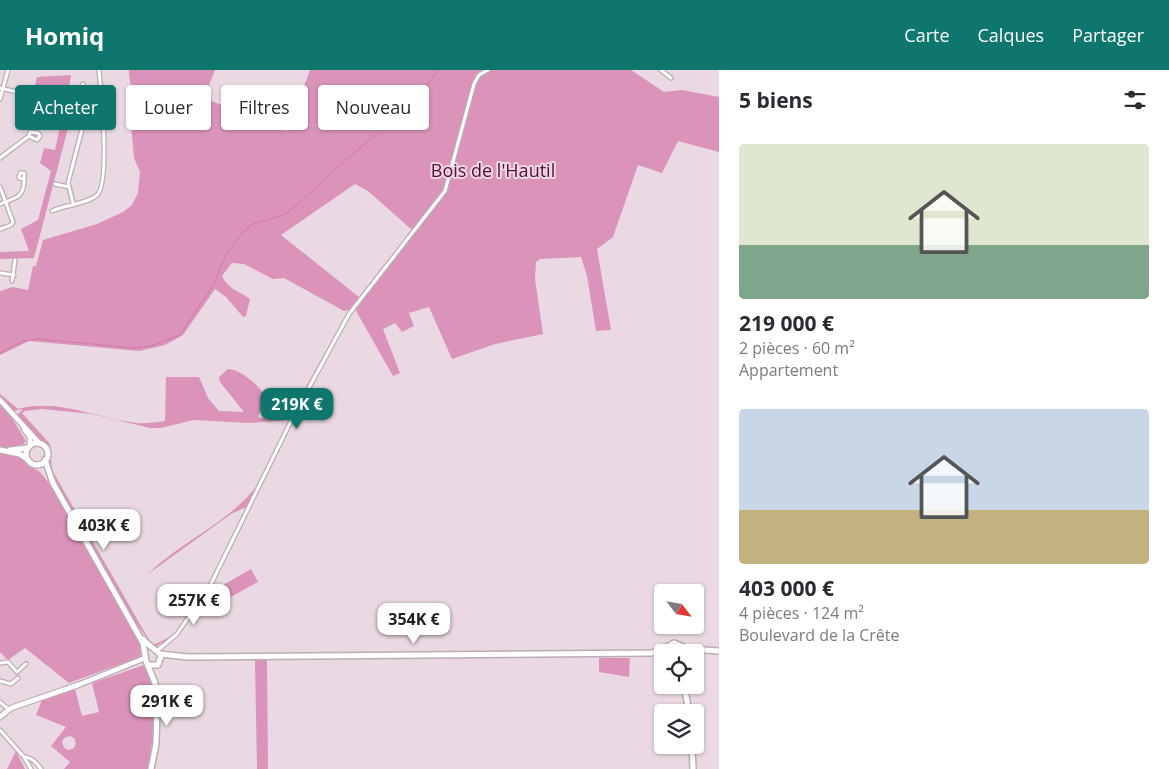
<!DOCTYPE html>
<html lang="fr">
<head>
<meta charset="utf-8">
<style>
  :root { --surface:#fff; --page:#f7f7f7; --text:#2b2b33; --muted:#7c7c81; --accent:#0f766e }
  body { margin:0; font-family:"Open Sans",sans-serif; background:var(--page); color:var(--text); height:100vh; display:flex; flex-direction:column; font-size:19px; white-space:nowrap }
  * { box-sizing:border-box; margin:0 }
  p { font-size:16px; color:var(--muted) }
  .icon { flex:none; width:28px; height:28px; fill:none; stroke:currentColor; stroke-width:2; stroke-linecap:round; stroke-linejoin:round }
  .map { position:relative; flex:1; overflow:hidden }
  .drawer { display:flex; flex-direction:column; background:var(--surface); width:450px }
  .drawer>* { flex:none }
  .banner { position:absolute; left:15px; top:15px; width:475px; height:45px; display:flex; gap:10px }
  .needle { width:32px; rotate:121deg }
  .controls { position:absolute; left:654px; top:514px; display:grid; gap:10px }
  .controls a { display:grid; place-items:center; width:50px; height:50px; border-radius:5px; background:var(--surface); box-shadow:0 1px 4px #0004; font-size:25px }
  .price { position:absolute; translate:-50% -42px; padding:0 11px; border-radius:10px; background:#fff; color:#222; font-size:16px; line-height:32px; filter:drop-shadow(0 1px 2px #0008) }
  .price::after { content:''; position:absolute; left:50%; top:30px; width:15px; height:11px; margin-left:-8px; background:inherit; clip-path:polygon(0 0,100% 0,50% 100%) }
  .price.selected { background:var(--accent); color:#fff }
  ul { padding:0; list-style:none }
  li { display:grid; align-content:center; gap:10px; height:265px; padding:0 20px }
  li span { display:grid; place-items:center; height:155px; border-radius:5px; color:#555 }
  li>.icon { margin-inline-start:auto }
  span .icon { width:90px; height:90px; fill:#fffc; stroke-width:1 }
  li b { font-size:21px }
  h2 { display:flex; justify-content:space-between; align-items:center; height:60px; padding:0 20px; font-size:21px }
  .pill { padding:0 18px; border-radius:5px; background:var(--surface); box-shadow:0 1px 4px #0004; font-size:18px; line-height:45px }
  .pill.selected { background:var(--accent); color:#fff }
  header { display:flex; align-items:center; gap:30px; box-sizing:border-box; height:70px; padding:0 25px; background:var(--accent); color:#fff }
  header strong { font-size:24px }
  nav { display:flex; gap:28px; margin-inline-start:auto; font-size:18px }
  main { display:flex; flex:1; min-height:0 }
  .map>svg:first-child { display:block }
</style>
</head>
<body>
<header>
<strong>Homiq</strong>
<nav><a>Carte</a><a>Calques</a><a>Partager</a></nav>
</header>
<main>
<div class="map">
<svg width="719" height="699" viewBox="0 0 719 699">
  <rect width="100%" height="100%" fill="#ead9e2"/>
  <!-- green -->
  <g fill="#db93ba" fill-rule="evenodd">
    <path d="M129,0H215L204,28L287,61L310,0H631L664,22L682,20L719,27V82L678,71L662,103L638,95L613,167L597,179L611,260L596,261L587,206L581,187L540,189L536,192L535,209L543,264L495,274L452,289L429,237L409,243L414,256L402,262L395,253L383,259L400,303L393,306L355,239L344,241L284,208L273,209L244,194L232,193L222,206C228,219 239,221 250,229L246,246L243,247L226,227L215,219L183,265L165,275L139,281L29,271L0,285V221L13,217L28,220L33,196H36L43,170L97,154L123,142L132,135L138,123L140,102L134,88L130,43L135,38C134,24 129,14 129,0ZM355,114L368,121L412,160L359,227L281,165Z"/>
    <polygon points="71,5 67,32 33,23 37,7"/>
    <polygon points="53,34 61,39 73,39 34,188 0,189 0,182 29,181 21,159 38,150 51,101 40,93 44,78 55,80 60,57 51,54"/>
    <path d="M347,243L294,343L290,346L282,347L290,350L213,508L174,566L155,577L136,554L51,403C48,393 51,387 49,380C48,376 22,352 17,345L23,339L13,341L0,328V324L18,339C57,328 99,349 137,353C146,354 156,352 165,351L166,307H199L208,328L219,341L244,342L220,312L219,307L228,299C242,300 260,316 267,329L258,346L259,348L291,344ZM42,339L92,344L150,358H161L194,350L249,353L289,350C283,367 266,403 255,418C229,452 179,473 148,504L231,444L246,437C229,474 203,538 172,565C167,569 161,571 155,574H152L141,556L52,400L50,374L22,343L25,341Z"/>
    <polygon points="0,335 12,348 26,371 20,378 0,378"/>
    <polygon points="0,382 18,385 28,396 39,401 50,414 137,568 142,578 140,587 69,613 25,578 8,590 0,582"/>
    <polygon points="251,499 258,512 216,535 209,523"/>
    <polygon points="599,588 630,588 629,607 599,602"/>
    <polygon points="255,590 267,590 268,699 257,699"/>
    <path d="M144,595C161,611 152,677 148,699H64L70,692L51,676L66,657L36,645L42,630L75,619L82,646L99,642L92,613ZM70,666L74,668L76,673L74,678L69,680L64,678L62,672L64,668Z"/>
    <polygon points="16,681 25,699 7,699"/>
  </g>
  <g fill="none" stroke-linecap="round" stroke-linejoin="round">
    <!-- stream -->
    <polyline stroke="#d278ab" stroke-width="1" points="0,283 24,271 38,269 135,278 151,276 180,265 214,214 226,185 243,162 253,154 283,145 296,136 342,93 413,34 438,0"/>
    <!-- minor casing -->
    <g stroke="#bcacb4" stroke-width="5.5">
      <g id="minor">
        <polyline points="661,0 671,8"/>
        <polyline points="83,14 84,20 101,22"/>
        <polyline points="0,18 102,42"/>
        <polyline points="0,29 8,0"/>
        <polyline points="0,88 29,66 30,62 38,63 40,66 37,70 29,66"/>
        <polyline points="55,114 69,117"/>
        <polyline points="0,117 13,152 11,155 0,159"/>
        <polyline points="73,133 68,113 87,40"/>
        <path d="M0,134C15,128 24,128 24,110C24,108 25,105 24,103H20L19,108L24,109"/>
        <path d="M52,141C65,135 86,134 96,126C111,116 101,21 99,0"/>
        <polyline points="0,203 14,205"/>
        <polyline points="12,211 15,190"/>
        <polyline points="157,581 177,564 210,516 293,347 349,244 445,121 474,14 479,5 488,0"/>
        <polyline points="0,593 8,592 17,602 26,594"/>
        <polyline points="0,611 11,614 18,608"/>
        <polyline points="0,632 8,639"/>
        <polyline points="0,660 24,687 31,699"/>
        <path d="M24,687C32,687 37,693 41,699"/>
      </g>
    </g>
    <!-- tertiary casing -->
    <g stroke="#bcacb4" stroke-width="7">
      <g id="tertiary">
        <polyline points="0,330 40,374"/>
        <polyline points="24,359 30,367 30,376"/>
        <polyline points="0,647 11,638 78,615 145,588"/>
      </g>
    </g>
    <!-- secondary casing -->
    <g stroke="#bcacb4" stroke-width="8">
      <g id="secondary">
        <circle cx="37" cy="384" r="11"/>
        <polyline points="0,380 20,384 27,389"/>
        <polyline points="10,380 28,378"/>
        <polyline points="45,390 53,413 143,573 146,591 155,613 157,638 156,674 151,699"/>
        <path d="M143,569C149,577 158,580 161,586L158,595H149"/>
        <polyline points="160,584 188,587 651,583 662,580 674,573 689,579 719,581"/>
        <polyline points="684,615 689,642"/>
        <polyline points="692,675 693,699"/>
      </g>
    </g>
    <!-- minor -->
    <use href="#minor" stroke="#fff" stroke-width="3"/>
    <!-- tertiary -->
    <use href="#tertiary" stroke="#fff" stroke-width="4.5"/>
    <!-- secondary -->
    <use href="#secondary" stroke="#fff" stroke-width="5"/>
  </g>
  <g text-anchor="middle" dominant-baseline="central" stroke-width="4" stroke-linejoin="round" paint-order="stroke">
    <!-- park labels -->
    <g font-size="18" fill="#5d0941" stroke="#ead9e2">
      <text x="493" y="100">Bois de l'Hautil</text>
    </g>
  </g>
</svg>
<div class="controls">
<a><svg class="needle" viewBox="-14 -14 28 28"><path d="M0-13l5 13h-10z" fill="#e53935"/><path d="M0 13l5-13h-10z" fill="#7c7c81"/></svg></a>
<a><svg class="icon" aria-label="locate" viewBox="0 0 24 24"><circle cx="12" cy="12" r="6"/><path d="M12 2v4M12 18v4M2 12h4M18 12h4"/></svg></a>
<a><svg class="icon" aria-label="layers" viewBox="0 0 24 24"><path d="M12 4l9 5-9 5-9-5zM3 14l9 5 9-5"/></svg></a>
</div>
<b class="price selected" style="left:297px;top:360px">219K €</b>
<b class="price" style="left:104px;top:481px">403K €</b>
<b class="price" style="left:194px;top:556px">257K €</b>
<b class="price" style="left:414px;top:575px">354K €</b>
<b class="price" style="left:167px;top:657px">291K €</b>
<div class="banner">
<a class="pill selected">Acheter</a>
<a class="pill">Louer</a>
<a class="pill">Filtres</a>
<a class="pill">Nouveau</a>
</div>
</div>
<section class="drawer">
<h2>5 biens<svg class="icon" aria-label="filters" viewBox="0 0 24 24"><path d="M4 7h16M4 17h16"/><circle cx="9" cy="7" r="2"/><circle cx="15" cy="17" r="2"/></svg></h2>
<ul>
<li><span style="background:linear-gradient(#dfe7d0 65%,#7fa58c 0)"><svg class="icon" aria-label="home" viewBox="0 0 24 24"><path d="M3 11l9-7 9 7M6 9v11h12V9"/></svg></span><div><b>219 000 €</b><p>2 pièces · 60 m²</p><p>Appartement</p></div></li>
<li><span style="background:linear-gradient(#c9d6e8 65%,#c2b280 0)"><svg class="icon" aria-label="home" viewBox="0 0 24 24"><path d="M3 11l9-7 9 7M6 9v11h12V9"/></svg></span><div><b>403 000 €</b><p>4 pièces · 124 m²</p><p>Boulevard de la Crête</p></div></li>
</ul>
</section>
</main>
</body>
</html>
